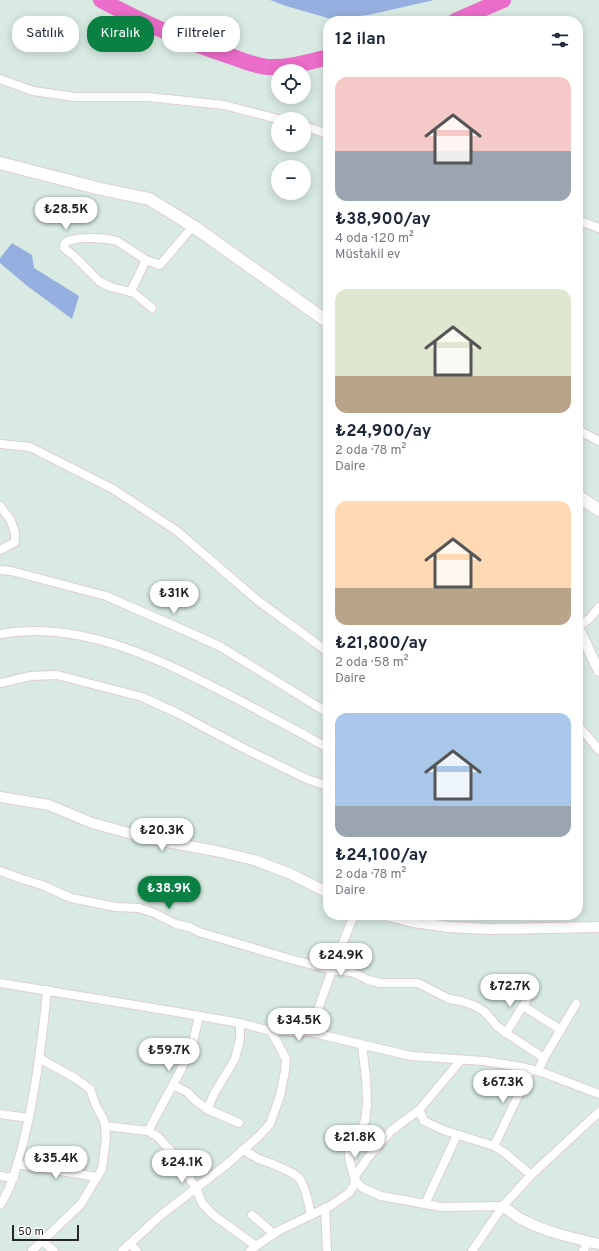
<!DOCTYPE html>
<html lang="tr">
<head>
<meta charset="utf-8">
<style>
  :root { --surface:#fff; --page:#f6f6f7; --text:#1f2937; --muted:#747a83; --accent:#0b8043 }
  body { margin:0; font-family:Overpass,sans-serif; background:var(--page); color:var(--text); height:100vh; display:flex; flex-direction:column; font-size:15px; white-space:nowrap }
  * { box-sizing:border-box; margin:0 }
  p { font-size:13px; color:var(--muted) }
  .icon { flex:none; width:22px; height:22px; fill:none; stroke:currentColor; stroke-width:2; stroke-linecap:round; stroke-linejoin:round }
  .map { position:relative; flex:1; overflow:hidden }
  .drawer { position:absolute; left:323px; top:16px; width:260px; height:904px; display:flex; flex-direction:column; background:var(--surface); border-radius:16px; box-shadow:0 2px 10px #0003 }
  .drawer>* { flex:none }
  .top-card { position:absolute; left:12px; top:16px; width:251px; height:36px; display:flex; gap:8px }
  .controls { position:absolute; left:271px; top:64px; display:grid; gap:8px }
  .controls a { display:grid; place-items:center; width:40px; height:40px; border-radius:50%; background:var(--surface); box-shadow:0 2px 10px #0003; font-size:20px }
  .scale { position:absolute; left:12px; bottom:10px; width:67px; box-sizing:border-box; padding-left:4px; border:2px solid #272727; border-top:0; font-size:11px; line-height:14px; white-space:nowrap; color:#272727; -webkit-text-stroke:3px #fff; paint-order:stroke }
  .price { position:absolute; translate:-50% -34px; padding:0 9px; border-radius:14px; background:#fff; color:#222; font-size:13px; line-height:26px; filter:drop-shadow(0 1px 2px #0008) }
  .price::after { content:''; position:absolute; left:50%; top:24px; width:12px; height:9px; margin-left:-6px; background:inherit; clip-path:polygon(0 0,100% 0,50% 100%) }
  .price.current { background:var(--accent); color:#fff }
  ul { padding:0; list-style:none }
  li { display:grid; align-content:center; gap:8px; height:212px; padding:0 12px }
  li span { display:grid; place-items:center; height:124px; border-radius:12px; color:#555 }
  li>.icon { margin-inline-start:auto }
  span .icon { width:72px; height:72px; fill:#fffc; stroke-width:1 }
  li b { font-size:17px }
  h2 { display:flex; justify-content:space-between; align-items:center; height:48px; padding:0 12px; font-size:17px }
  .pill { padding:0 14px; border-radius:16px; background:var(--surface); box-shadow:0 2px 10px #0003; font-size:14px; line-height:36px }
  .pill.current { background:var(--accent); color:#fff }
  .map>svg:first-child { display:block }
</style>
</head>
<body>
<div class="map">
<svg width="599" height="1251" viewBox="0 0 599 1251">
  <rect width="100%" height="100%" fill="#d8eae2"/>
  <!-- green -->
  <g fill="#95afe0">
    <polygon points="270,0 434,0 368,15 331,19 286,6"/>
    <polygon points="12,243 32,255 34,268 79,296 72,319 26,285 0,263 0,258"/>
  </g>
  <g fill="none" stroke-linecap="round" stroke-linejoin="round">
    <!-- river -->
    <g stroke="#eb6cc9" stroke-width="16">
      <path d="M101,0C142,22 185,42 230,56C242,60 255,66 268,67C289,68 308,62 328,57"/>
      <polyline points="455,21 503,0"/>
    </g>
    <!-- minor casing -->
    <g stroke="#e0ced1" stroke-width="10">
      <g id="minor">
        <polyline points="0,79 33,91 75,97 148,97 224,105 278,119"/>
        <polyline points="304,126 328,134"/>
        <polyline points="578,220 599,228"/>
        <polyline points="131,291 146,260"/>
        <path d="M152,308L134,293L111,287L100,282L74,256L64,248V244C72,235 106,238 117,241L146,260L160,265L193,226"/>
        <polyline points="578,430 599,441"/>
        <polyline points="0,444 30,447 113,489 177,531 257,600 328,652"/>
        <polyline points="0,506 10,519 15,532 15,542 0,550"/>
        <polyline points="0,570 11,571 106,596 193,634 221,647 328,713"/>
        <polyline points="578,627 590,618 599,607"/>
        <path d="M0,634C82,619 166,662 237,699C267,715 298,731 328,748"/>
        <polyline points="0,683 31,676 57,675 142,697 177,713 245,749 307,779 328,786"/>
        <polyline points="578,725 599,750"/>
        <polyline points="0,871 22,879 42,885 71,898 116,907 139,908 154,913 176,924 189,927 199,932 290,959 332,970 352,972 368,980 380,983 418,983 449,999 461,1001 473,1005 484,1011 497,1026 506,1033 544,1058"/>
        <polyline points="0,983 171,1011 240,1023 271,1031 310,1032 411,1056 484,1061 522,1067 544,1073 599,1094"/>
        <polyline points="523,1006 561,1030"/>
        <polyline points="310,1032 332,970 354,915"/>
        <polyline points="506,1033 531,993"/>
        <polyline points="362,1045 366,1078 367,1104 365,1121 353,1144 349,1154 350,1163 355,1181 363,1188 381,1196 442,1207 503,1206"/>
        <polyline points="538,1071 544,1058 576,1004"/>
        <polyline points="173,1085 187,1092 197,1102 207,1109 239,1123"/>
        <polyline points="207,1109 215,1092 235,1059 240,1039 240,1023"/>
        <polyline points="419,1110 424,1121 443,1130 494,1146 505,1153 531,1175"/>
        <polyline points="0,1114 29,1118"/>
        <polyline points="105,1126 148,1131 158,1137 173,1153 196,1188 202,1203 212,1214 256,1246"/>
        <polyline points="148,1131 182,1068 193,1042 199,1016"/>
        <polyline points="494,1146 531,1069"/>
        <path d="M242,1150C248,1152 253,1156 259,1159C270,1163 288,1169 298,1177C305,1183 309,1205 311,1215"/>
        <polyline points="17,1164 97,1177"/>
        <polyline points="0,1176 14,1178"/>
        <polyline points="425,1204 457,1135"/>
        <path d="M0,1205C11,1189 16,1169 21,1151C35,1098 42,1044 47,990"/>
        <polyline points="325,1208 327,1251"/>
        <polyline points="252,1215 274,1234"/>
        <polyline points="42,1241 54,1251"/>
        <polyline points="130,1244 137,1251"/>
        <polyline points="32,1251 81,1204 102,1169 106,1138 105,1126 103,1118 96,1106 90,1089 75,1078 39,1058"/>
        <polyline points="122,1251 161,1215 226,1165 259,1136 270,1124 280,1096 285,1071 286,1059 271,1031"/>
        <polyline points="250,1251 256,1246 278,1231 330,1206 349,1193 354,1185 356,1175 367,1159 392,1130 419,1110 461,1060"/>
        <polyline points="472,1251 503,1206 531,1175 599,1112"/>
        <polyline points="583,1251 589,1242"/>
      </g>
    </g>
    <!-- tertiary casing -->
    <g stroke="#e0ced1" stroke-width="12">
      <g id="tertiary">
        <polyline points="578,627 599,671"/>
        <polyline points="0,797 49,805 92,823 151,839 216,851 254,860 291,874 328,893"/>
        <polyline points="385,915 413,922 449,927 488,929 599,927"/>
        <path d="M503,1206C509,1210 515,1216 521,1219C545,1232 573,1238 599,1244"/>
      </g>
    </g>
    <!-- secondary casing -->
    <g stroke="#e0ced1" stroke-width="14">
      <g id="secondary">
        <polyline points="0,163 101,189 149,199 193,226 328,322"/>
        <polyline points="578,496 599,510"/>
      </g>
    </g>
    <!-- minor -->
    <use href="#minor" stroke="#fff" stroke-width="8"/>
    <!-- tertiary -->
    <use href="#tertiary" stroke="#fff" stroke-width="10"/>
    <!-- secondary -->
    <use href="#secondary" stroke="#fff" stroke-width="12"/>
  </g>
</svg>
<div class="controls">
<a><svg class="icon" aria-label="locate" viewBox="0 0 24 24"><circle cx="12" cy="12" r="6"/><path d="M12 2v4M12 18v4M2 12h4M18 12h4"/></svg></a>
<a>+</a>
<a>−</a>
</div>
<div class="scale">50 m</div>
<b class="price" style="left:66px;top:231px">₺28.5K</b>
<b class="price" style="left:174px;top:615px">₺31K</b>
<b class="price" style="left:162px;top:852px">₺20.3K</b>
<b class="price current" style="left:169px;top:910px">₺38.9K</b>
<b class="price" style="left:341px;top:977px">₺24.9K</b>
<b class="price" style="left:510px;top:1008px">₺72.7K</b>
<b class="price" style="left:299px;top:1042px">₺34.5K</b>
<b class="price" style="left:169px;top:1072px">₺59.7K</b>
<b class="price" style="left:503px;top:1104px">₺67.3K</b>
<b class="price" style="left:355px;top:1159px">₺21.8K</b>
<b class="price" style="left:56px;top:1180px">₺35.4K</b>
<b class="price" style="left:182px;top:1184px">₺24.1K</b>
<div class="top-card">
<a class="pill">Satılık</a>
<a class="pill current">Kiralık</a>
<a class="pill">Filtreler</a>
</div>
<section class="drawer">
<h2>12 ilan<svg class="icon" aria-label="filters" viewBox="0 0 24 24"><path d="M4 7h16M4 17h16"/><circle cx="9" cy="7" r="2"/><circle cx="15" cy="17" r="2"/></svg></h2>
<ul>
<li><span style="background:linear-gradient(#f6c9c9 60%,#9aa5b1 0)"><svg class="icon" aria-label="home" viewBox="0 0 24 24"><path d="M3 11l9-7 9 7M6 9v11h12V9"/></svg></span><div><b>₺38,900/ay</b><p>4 oda · 120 m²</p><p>Müstakil ev</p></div></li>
<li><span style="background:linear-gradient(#dfe7d0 70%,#b9a48a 0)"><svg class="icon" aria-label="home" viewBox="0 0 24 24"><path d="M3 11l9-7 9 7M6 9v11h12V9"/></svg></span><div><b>₺24,900/ay</b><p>2 oda · 78 m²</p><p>Daire</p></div></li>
<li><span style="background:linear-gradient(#ffd9b3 70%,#b9a48a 0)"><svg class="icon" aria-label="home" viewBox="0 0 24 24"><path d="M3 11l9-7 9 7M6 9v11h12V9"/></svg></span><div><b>₺21,800/ay</b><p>2 oda · 58 m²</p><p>Daire</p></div></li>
<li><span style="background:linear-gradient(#a9c7e8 75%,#9aa5b1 0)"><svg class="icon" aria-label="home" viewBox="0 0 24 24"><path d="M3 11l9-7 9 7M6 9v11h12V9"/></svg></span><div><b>₺24,100/ay</b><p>2 oda · 78 m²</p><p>Daire</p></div></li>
</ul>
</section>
</div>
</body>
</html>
